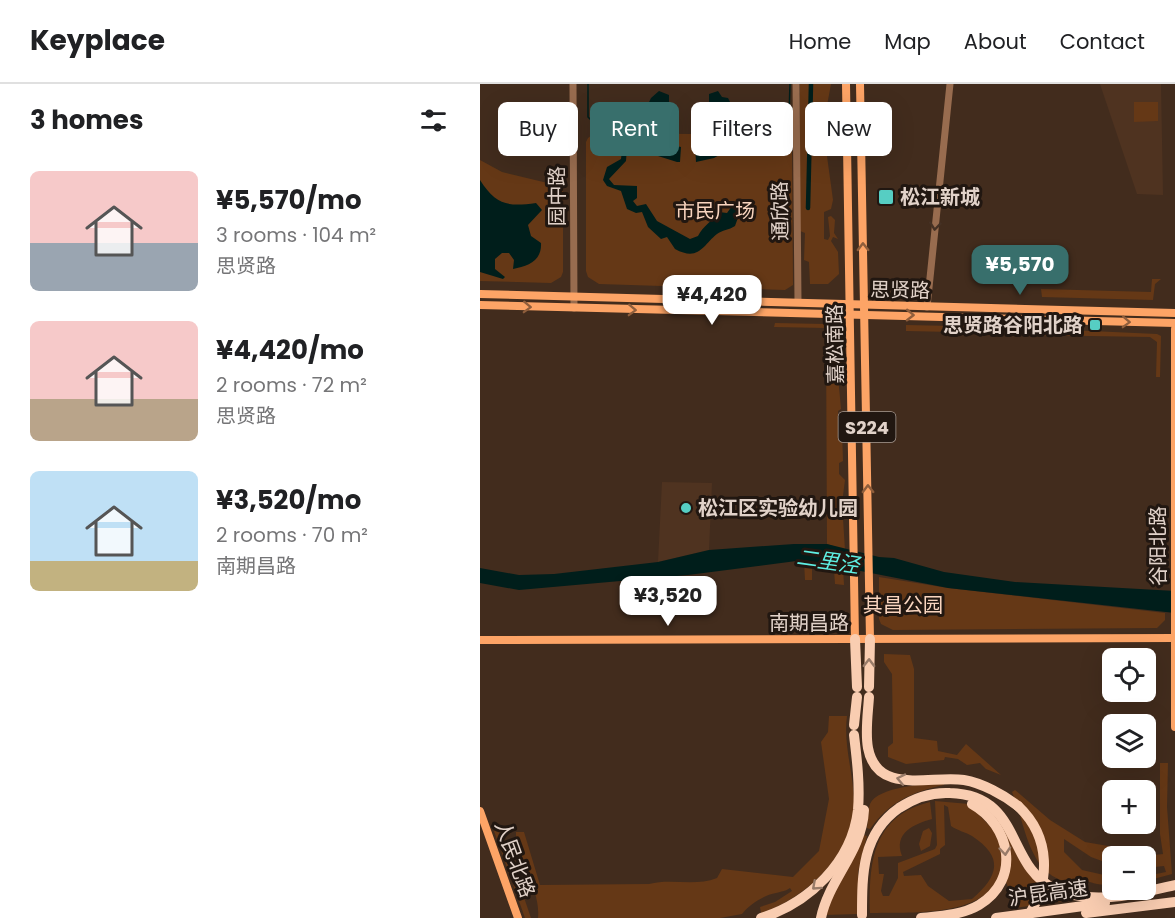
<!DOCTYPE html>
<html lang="en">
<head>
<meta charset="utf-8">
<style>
  :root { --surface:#fff; --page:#f6f6f6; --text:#202124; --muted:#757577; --line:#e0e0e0; --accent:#386f6c }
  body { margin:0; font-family:Poppins,"Noto Sans SC",sans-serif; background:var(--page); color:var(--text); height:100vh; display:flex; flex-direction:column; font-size:22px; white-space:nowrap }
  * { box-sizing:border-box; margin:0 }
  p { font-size:20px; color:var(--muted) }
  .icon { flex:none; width:33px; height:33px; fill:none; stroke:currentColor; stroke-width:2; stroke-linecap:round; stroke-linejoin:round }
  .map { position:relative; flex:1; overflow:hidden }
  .details { display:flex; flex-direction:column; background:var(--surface); width:480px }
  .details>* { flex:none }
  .top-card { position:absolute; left:18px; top:18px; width:570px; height:54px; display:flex; gap:12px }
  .controls { position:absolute; left:622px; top:564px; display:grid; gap:12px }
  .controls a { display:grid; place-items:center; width:54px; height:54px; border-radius:9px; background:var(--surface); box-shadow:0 6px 24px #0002; font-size:30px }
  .price { position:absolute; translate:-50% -51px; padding:0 14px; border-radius:12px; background:#fff; color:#222; font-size:20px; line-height:39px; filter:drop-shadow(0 2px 3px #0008) }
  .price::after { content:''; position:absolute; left:50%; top:36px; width:18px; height:14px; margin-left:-9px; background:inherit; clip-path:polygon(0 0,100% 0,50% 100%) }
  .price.on { background:var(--accent); color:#fff }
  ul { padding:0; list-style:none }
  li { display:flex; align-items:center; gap:18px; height:150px; padding:0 30px }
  li span { display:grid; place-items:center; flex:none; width:168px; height:120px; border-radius:9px; color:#555 }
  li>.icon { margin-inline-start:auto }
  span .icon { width:72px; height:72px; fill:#fffc; stroke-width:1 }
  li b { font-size:26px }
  h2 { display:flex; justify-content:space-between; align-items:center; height:72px; padding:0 30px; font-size:26px }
  .tag { padding:0 21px; border-radius:9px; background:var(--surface); box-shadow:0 6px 24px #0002; font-size:21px; line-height:54px }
  .tag.on { background:var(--accent); color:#fff }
  header { display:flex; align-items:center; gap:36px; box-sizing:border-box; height:84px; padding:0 30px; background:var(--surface); border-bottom:2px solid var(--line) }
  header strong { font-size:28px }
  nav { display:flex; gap:33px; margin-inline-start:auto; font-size:21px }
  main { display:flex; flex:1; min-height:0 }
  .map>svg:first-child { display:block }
</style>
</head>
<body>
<header>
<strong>Keyplace</strong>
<nav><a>Home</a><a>Map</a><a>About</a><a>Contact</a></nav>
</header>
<main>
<section class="details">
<h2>3 homes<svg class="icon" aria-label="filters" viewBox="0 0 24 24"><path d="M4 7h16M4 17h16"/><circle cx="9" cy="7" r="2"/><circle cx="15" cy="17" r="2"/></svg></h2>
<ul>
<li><span style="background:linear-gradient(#f6c9c9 60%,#9aa5b1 0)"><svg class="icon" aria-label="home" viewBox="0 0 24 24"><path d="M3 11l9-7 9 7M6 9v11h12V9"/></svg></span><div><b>¥5,570/mo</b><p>3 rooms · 104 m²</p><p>思贤路</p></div></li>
<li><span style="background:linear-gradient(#f6c9c9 65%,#b9a48a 0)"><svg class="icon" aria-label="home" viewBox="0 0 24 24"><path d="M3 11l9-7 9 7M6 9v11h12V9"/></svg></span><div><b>¥4,420/mo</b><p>2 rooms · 72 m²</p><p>思贤路</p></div></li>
<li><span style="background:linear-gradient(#bfe0f5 75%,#c2b280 0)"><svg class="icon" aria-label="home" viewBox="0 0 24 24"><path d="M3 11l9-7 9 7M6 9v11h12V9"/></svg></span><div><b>¥3,520/mo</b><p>2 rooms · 70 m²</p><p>南期昌路</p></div></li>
</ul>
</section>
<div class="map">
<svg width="695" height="834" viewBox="0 0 695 834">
  <rect width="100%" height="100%" fill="#422c1d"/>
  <!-- built -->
  <g fill="#4f3320">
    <polygon points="620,0 681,0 683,111 657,110"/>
    <polygon points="182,398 232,399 229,466 178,478"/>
  </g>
  <!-- green -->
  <g fill="#653816" fill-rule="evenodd">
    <polygon points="320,0 351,0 343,43 353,116 351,125 344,128 344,155 348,156 350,152 348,133 351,132 355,136 354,149 358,155 353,153 351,157 358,168 359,190 348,200 330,200 329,178 324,176 325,149 320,147"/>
    <polygon points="654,18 678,18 678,37 654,38"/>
    <polygon points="115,49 307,51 312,60 313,201 305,206 119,200 108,193 106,187 106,58 108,54"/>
    <polygon points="0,76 22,88 80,102 83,105 83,188 81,193 71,199 0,197"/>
    <polygon points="672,195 681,195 675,200 673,216 562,213 561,205 671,208"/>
    <polygon points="295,239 345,240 360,253 362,288 358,292 361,325 358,327 358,341 362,347 363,377 359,379 359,390 365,396 362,419 365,466 347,460 346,244 294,243"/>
    <polygon points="426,241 522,243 521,249 426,247"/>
    <polygon points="545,244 677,250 681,252 680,293 676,293 677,258 670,253 549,251"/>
    <polygon points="324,477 363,483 364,501 355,500 354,485 332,483 332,496 325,496"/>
    <polygon points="399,493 468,504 685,529 685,536 677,544 413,546 401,540 399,535"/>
    <polygon points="404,570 430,571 434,585 434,654 457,657 458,667 477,671 486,660 521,691 506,685 500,679 487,681 478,675 465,673 464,676 426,680 408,673 408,663 413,659 412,590 404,578"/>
    <path d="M349,632H367C363,661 374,691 374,719C375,769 325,815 281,829L280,823L295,818L312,807L310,804C304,808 302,807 296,809C284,811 269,821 262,830L240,834H58C61,802 35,778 36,748H44L60,801L169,800C192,794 214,803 237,794L242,785L313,793L339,767L349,715L341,658L348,648Z"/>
    <path d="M680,679H688L687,723L692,790L666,797V792L686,788L684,782L666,784V772H633V781L611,773L584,755V768L602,786L633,793V800C615,803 611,796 597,796C592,796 588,799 583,797C547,785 545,738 532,708L535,706L570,736L605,758L663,768L665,772L683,770L680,750Z"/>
    <path d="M464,697V701C432,708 409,718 390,745L387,744C388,737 388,727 390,720C398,702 446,701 464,697Z"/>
    <path d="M455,717L489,720L521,754C521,765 524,781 520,791C504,834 428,828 390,829C389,779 392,732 450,718L452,735C434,740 413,749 422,772L398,773L399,790H404L401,807L403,812H409L418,794V779L455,765L457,761ZM464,721L468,723L471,742C478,747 486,748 492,752C524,773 519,792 492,815L469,817L448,802L441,791L424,792L423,788L460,770V765L465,761Z"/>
    <polygon points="515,728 559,797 549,822 534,824 529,820 532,812 525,796"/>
    <polygon points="35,742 30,750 22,749 51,834 45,834 14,747"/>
    <polygon points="449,744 452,749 450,762 441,767 439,760 443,747"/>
    <polygon points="384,751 387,752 378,788 379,830 343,831"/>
    <polygon points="565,803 591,813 591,816 559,820"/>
  </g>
  <!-- water -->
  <g fill="#001e1b">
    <polygon points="179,7 189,11 189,30 183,31 183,36 160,37 171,14"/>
    <polygon points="238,7 242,13 248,14 259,36 233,36 233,30 229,30 229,10"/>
    <path d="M149,53H183V59L201,63L200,78H197L178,72L164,63V59H153L147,64L146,77L129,95L134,101L157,102V114L153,117L157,122L166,120L177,137L210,155L218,152C223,142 232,137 239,128L247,129L252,122H264L266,119L269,121L260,128L255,142C249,146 242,146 237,150C223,161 219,178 195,165L187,153L181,155L168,143L162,128L156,129L147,125L141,107L127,102L123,96L127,83L141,75C143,64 137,59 149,53Z"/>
    <polygon points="233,54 272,54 272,56 259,60 253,59 250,65 234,74 216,78 215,61 233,59"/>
    <path d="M0,96C16,121 28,123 56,119L62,126L48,141L51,152L61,159C62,177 48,182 33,185L34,176L29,169H22L15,175V185L25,193L23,195L0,188Z"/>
    <polygon points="314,460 347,460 399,473 414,474 464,488 535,498 695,507 695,529 468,504 324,476 208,491 39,506 0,499 0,484 39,491 74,490 178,478 229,466"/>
  </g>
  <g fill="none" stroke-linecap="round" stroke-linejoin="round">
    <!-- stream -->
    <g stroke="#001e1b" stroke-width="1.5">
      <polyline points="108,0 108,33 112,37 183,36"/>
      <polyline points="244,36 305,35 309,32 310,0"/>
    </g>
    <!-- canal -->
    <polyline stroke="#001e1b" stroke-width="4.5" points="328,124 331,0"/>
    <!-- minor -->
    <g stroke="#986c4f" stroke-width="7">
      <polyline points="93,0 94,224"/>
      <polyline points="316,0 318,218"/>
      <polyline points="447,223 470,0"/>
    </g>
    <!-- major -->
    <g stroke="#fda466" stroke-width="8">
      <polyline points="366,0 375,555"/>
      <polyline points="380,0 390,555"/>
      <polyline points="0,210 695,229"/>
      <polyline points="0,221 695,239"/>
      <polyline points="695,245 695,643"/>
      <polyline points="0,556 695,554"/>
      <polyline points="0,727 38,834"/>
    </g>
    <!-- highway -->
    <g stroke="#f9cdb1" stroke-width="10">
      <polyline points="375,555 377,603"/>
      <polyline points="389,603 390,555"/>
      <path d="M389,613C388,629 385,648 388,664C397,712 451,691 484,696C502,699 524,711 538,722"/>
      <polyline points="374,641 377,613"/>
      <polyline points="606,829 695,818"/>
      <path d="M382,831C382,790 382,750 419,724C434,714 452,708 470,709C543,711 525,782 575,805C613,822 656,810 695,801"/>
      <path d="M281,834C329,819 372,778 378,726C380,701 377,676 374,651"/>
      <path d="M341,834C349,795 382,768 384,726"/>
      <path d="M441,834C461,832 482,831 499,821C542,795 530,741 492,720"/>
      <polyline points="516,834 625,819"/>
    </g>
    <!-- highway-bridge -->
    <path stroke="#f9cdb1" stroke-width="10" d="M538,722C571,753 571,798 547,834"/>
  </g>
  <!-- one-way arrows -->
  <defs><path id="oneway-chevron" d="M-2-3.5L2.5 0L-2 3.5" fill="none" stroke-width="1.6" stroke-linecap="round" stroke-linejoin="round" transform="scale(1.5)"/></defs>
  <use stroke="#453124" href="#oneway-chevron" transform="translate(455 142) rotate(96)"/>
  <g stroke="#8f5e3c">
    <use href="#oneway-chevron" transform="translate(383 163) rotate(-91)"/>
    <use href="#oneway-chevron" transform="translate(47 223) rotate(2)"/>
    <use href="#oneway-chevron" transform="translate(152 226) rotate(2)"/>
    <use href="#oneway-chevron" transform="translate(430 231) rotate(1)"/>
    <use href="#oneway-chevron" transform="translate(646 238) rotate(2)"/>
    <use href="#oneway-chevron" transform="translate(388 405) rotate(-91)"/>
  </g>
  <g stroke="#987b69">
    <use href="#oneway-chevron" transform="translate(389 579) rotate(-89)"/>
    <use href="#oneway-chevron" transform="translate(421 695) rotate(-168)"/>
    <use href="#oneway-chevron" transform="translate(525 767) rotate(85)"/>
    <use href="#oneway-chevron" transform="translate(336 802) rotate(138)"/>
  </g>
  <!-- markers -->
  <g fill="#56cec3" stroke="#211711" stroke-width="2">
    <rect x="398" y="105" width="16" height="16" rx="3"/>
    <rect x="609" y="235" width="12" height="12" rx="3"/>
    <circle cx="206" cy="424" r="6"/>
  </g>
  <g text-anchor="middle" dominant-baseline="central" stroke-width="6" stroke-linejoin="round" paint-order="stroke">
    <!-- shield labels -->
    <rect fill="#211711" stroke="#a79a92" stroke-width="1.5" x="358.5" y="328" width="57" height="30" rx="4.5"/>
    <g font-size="18" font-weight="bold" fill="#e1d2c9">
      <text x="387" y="343">S224</text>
    </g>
    <!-- street labels -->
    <g font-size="20" fill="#e1d2c9" stroke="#211711">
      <text transform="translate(77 112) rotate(-90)">园中路</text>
      <text transform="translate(300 127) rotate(-91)">通欣路</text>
      <text transform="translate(420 206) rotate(1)">思贤路</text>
      <text transform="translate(355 260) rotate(-91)">嘉松南路</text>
      <text transform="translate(678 462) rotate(-90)">谷阳北路</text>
      <text x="329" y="539">南期昌路</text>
      <text transform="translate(35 775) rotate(70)">人民北路</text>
      <text transform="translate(568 809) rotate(-8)">沪昆高速</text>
    </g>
    <!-- poi labels -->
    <g font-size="20" font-weight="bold" fill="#e1d2c9" stroke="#211711" text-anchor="start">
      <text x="420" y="113">松江新城</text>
      <text x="603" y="241" text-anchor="end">思贤路谷阳北路</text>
      <text x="218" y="424">松江区实验幼儿园</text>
    </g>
    <!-- park labels -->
    <g font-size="20" fill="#f9d5bf" stroke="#211711">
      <text x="235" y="127">市民广场</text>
      <text x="423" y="521">其昌公园</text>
    </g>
    <!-- water labels -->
    <g font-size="21" font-style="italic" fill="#5ff0e4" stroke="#211711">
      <text transform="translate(348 477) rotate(8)">二里泾</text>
    </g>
  </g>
</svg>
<div class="controls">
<a><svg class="icon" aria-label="locate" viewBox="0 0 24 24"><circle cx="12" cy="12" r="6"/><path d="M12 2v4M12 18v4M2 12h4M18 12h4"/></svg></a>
<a><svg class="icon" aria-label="layers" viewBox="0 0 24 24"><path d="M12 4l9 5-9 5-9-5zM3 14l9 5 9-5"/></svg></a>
<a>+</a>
<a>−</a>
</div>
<b class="price on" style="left:540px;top:212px">¥5,570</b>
<b class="price" style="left:232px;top:242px">¥4,420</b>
<b class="price" style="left:188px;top:543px">¥3,520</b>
<div class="top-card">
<a class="tag">Buy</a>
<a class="tag on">Rent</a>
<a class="tag">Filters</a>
<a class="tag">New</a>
</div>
</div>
</main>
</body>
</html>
